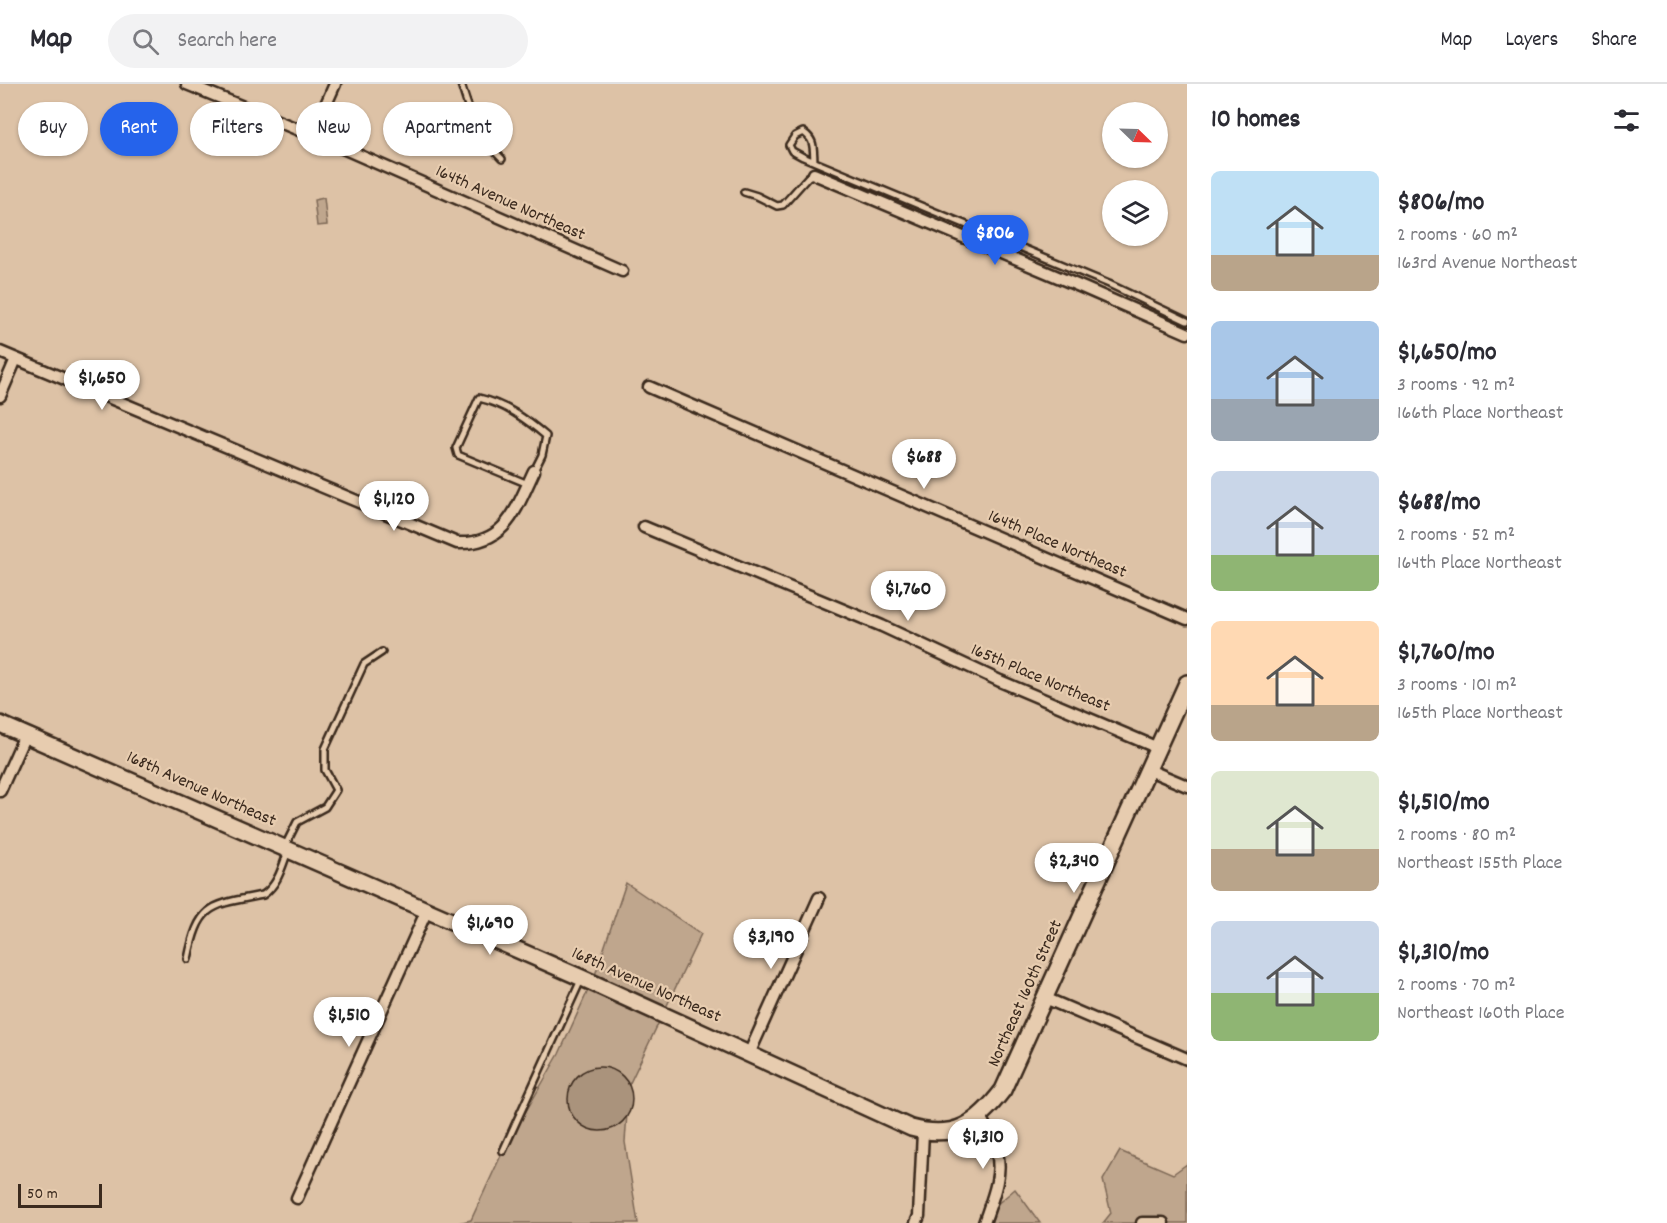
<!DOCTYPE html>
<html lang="en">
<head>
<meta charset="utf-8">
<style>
  :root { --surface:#fff; --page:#f2f2f3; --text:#2b2b33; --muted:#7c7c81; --line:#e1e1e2; --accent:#2563eb }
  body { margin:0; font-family:Dekko,sans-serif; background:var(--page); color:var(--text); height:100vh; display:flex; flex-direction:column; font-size:22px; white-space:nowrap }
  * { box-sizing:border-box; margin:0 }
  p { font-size:20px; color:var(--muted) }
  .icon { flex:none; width:33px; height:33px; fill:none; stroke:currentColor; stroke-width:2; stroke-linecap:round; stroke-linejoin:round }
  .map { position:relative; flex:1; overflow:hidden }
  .drawer { display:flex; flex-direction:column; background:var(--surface); width:480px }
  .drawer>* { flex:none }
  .banner { position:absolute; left:18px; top:18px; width:570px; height:54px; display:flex; gap:12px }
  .needle { width:39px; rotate:113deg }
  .buttons { position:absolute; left:1102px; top:18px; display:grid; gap:12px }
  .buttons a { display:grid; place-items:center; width:66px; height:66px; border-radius:50%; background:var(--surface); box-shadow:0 2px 4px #0004; font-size:30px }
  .scale { position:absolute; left:18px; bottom:15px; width:84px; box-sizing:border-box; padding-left:6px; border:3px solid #3b2a1e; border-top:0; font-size:16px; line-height:21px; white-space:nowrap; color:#3b2a1e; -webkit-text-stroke:4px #e7ccaf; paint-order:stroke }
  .price { position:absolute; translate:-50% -51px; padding:0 14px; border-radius:21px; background:#fff; color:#222; font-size:20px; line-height:39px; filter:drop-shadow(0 2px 3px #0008) }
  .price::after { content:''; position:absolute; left:50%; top:36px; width:18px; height:14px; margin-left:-9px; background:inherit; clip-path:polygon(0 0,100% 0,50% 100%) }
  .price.active { background:var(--accent); color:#fff }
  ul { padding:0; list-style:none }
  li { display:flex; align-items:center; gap:18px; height:150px; padding:0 24px }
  li span { display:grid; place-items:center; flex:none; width:168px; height:120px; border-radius:9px; color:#555 }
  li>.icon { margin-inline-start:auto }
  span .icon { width:72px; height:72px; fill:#fffc; stroke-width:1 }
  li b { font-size:26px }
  h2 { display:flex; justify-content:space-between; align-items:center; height:72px; padding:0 24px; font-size:26px }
  .chip { padding:0 21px; border-radius:27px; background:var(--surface); box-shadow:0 2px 4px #0004; font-size:21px; line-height:54px }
  .chip.active { background:var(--accent); color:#fff }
  header { display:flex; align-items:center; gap:36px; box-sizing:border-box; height:84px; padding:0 30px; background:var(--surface); border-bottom:2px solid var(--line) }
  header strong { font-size:28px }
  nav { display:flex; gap:33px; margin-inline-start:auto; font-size:21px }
  .search { width:420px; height:54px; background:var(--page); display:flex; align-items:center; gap:15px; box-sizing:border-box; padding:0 21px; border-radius:33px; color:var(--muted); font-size:22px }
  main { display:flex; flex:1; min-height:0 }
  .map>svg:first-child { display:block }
</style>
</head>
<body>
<header>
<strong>Map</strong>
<div class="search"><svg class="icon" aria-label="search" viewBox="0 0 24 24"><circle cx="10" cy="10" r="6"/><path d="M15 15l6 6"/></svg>Search here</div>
<nav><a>Map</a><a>Layers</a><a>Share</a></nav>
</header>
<main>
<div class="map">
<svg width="1187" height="1139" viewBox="0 0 1187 1139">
  <rect width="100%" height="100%" fill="#ddc2a6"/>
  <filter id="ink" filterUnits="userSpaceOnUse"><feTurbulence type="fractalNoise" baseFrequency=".0167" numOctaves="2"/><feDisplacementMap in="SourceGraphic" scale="12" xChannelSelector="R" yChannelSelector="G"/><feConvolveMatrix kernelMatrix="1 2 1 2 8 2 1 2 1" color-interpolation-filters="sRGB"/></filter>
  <g filter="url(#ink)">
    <!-- green -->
    <g fill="#bfa68d" stroke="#7d6856" stroke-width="1.5">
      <polygon points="324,114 327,141 317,142 314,116"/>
      <polygon points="626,799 701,850 629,1001 625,1058 638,1139 458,1139 471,1136 503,1067 559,970 595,891"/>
      <polygon points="1120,1067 1173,1090 1187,1080 1187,1139 1103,1139 1111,1129 1103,1096"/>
      <polygon points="1015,1105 1040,1139 984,1139 988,1128"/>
    </g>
    <!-- building -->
    <circle fill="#aa937c" stroke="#3b2a1e" stroke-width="1.5" cx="600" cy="1015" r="32"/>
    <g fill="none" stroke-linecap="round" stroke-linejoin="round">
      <!-- lane casing -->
      <g stroke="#3b2a1e" stroke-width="10">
        <g id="lane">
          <path d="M461,0C472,36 475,48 502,75"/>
          <path d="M814,77C813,63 815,56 803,48L795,52L789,61L792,67L803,73L1109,200L1187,237"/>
          <polyline points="744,108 757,112 777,122 783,121 808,93 814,90"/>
          <path d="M528,400L458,371L456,364L479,314C505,320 526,335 546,352L542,371L534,387"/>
          <polyline points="285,762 297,738 325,723 336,706 325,686 325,665 364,580 382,568"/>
          <path d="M188,875C199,819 211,821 263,811C278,801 282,783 288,767"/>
          <polyline points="503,1067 581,896"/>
        </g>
      </g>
      <!-- street casing -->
      <g stroke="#3b2a1e" stroke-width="15">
        <g id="street">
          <polyline points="187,0 331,59 622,187"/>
          <polyline points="312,52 335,0"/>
          <polyline points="814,90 1084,204 1187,249"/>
          <path d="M0,268L457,459C506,461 516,425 534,387"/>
          <polyline points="649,303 1187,535"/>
          <polyline points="0,312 16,275"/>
          <polyline points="644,443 882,542 1000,597 1158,664"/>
          <polyline points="1149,686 1187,702"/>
          <polyline points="0,707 25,651"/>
          <polyline points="1045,914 1187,975"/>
          <polyline points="749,970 819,814"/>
          <path d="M981,1034C986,1045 993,1057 997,1069C1003,1091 991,1118 984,1139"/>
          <polyline points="297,1114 427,826"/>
          <polyline points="916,1139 919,1132 923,1048"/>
          <polyline points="1142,1139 1163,1139"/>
        </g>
      </g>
      <!-- secondary casing -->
      <g stroke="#3b2a1e" stroke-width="20">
        <path id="secondary" d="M0,640L582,894L911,1044C955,1056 977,1040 1003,1006L1187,599"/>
      </g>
      <!-- lane -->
      <use href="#lane" stroke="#e7ccaf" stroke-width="5"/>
      <!-- street -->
      <use href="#street" stroke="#e7ccaf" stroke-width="10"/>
      <!-- secondary -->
      <use href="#secondary" stroke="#e7ccaf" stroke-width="15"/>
    </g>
  </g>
  <g text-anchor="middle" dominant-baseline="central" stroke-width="4.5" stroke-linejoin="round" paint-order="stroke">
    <!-- street labels -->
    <g font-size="18" fill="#3b2a1e" stroke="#e7ccaf">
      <text transform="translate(510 120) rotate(24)">164th Avenue Northeast</text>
      <text transform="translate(1057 461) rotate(23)">164th Place Northeast</text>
      <text transform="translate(1040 595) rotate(23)">165th Place Northeast</text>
      <text transform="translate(201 706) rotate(24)">168th Avenue Northeast</text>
      <text transform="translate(646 902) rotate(24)">168th Avenue Northeast</text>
      <text transform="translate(1026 910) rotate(-66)">Northeast 160th Street</text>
    </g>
  </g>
</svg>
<div class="buttons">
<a><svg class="needle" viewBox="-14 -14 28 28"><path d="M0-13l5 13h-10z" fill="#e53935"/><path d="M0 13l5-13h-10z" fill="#7c7c81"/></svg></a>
<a><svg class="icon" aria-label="layers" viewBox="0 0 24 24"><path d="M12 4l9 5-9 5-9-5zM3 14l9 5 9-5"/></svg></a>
</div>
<div class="scale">50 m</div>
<b class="price active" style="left:995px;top:182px">$806</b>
<b class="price" style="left:102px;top:327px">$1,650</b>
<b class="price" style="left:924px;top:406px">$688</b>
<b class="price" style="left:394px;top:448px">$1,120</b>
<b class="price" style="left:908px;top:538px">$1,760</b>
<b class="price" style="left:1074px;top:810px">$2,340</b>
<b class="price" style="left:490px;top:872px">$1,690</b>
<b class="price" style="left:771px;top:886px">$3,190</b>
<b class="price" style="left:349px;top:964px">$1,510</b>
<b class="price" style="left:983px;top:1086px">$1,310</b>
<div class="banner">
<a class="chip">Buy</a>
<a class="chip active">Rent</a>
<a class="chip">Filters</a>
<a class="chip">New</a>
<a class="chip">Apartment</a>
</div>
</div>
<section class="drawer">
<h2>10 homes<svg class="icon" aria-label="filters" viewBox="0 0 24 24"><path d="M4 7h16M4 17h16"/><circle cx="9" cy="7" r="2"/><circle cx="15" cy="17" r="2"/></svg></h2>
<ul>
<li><span style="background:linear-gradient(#bfe0f5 70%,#b9a48a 0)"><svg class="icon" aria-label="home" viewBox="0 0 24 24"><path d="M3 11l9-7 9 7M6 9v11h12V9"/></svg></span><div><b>$806/mo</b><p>2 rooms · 60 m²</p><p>163rd Avenue Northeast</p></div></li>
<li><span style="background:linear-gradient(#a9c7e8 65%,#9aa5b1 0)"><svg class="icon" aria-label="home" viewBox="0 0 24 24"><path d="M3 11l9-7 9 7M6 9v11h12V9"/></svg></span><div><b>$1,650/mo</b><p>3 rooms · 92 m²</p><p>166th Place Northeast</p></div></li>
<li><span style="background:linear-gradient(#c9d6e8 70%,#8fb573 0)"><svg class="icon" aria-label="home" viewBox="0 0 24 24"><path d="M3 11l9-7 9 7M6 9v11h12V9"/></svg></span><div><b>$688/mo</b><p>2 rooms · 52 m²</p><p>164th Place Northeast</p></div></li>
<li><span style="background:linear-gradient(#ffd9b3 70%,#b9a48a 0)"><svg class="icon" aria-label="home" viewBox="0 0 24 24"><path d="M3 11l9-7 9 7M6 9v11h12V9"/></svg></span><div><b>$1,760/mo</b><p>3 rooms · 101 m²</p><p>165th Place Northeast</p></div></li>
<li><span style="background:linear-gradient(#dfe7d0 65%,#b9a48a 0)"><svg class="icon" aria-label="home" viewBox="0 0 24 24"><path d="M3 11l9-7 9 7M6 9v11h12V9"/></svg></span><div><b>$1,510/mo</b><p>2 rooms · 80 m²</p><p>Northeast 155th Place</p></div></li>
<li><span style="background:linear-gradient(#c9d6e8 60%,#8fb573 0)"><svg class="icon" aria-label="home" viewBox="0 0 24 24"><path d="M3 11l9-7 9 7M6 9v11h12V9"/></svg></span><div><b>$1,310/mo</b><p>2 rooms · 70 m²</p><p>Northeast 160th Place</p></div></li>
</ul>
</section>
</main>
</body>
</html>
